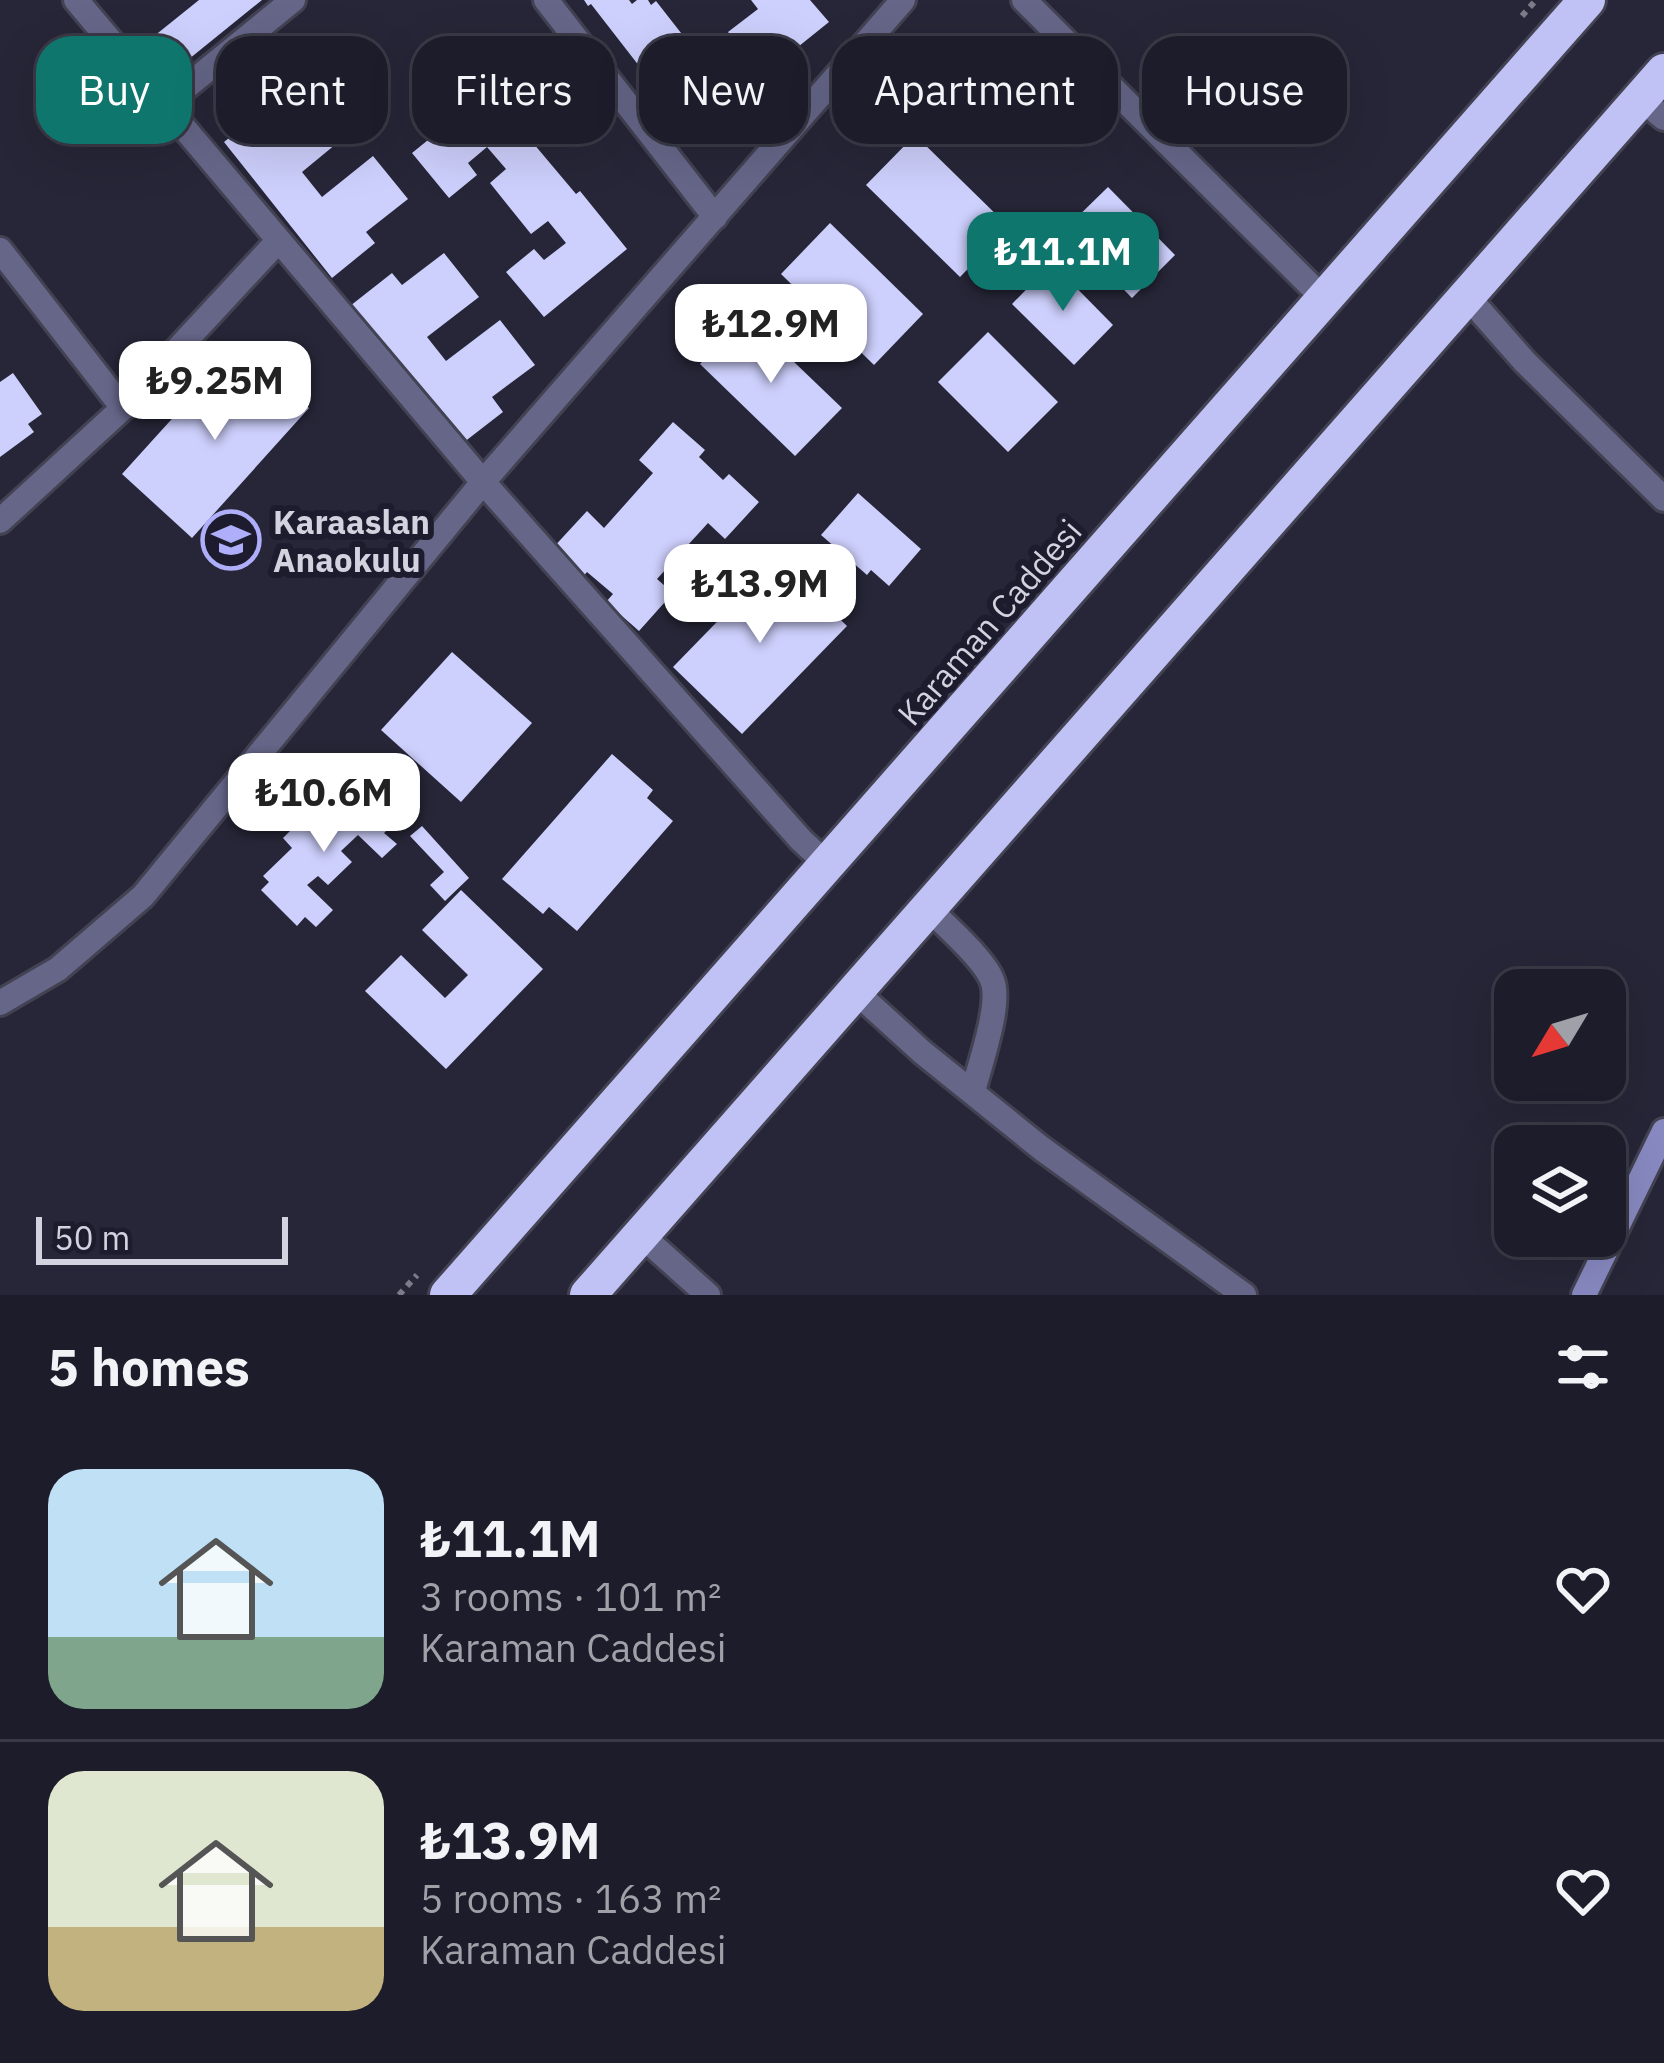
<!DOCTYPE html>
<html lang="en">
<head>
<meta charset="utf-8">
<style>
  :root { --surface:#1c1c2a; --page:#252532; --text:#f1f3f6; --muted:#a0a1a8; --line:#3a3a47; --accent:#0f766e }
  body { margin:0; font-family:"IBM Plex Sans",sans-serif; background:var(--page); color:var(--text); height:100vh; display:flex; flex-direction:column; font-size:45px; white-space:nowrap }
  * { box-sizing:border-box; margin:0 }
  p { font-size:39px; color:var(--muted) }
  .icon { flex:none; width:66px; height:66px; fill:none; stroke:currentColor; stroke-width:2; stroke-linecap:round; stroke-linejoin:round }
  .map { position:relative; height:1295px; overflow:hidden }
  .side { display:flex; flex-direction:column; background:var(--surface); flex:1 }
  .side>* { flex:none }
  .banner { position:absolute; left:36px; top:36px; width:1593px; height:108px; display:flex; gap:24px }
  .needle { width:78px; rotate:232deg }
  .tools { position:absolute; left:1494px; top:969px; display:grid; gap:24px }
  .tools a { display:grid; place-items:center; width:132px; height:132px; border-radius:24px; background:var(--surface); box-shadow:0 12px 48px #0002,0 0 0 3px var(--line); font-size:60px }
  .scale { position:absolute; left:36px; bottom:30px; width:252px; box-sizing:border-box; padding-left:12px; border:6px solid #d2d3df; border-top:0; font-size:33px; line-height:42px; white-space:nowrap; color:#d2d3df; -webkit-text-stroke:9px #1c1c2e; paint-order:stroke }
  .price { position:absolute; translate:-50% -102px; padding:0 27px; border-radius:24px; background:#fff; color:#222; font-size:39px; line-height:78px; filter:drop-shadow(0 3px 6px #0008) }
  .price::after { content:''; position:absolute; left:50%; top:72px; width:36px; height:27px; margin-left:-18px; background:inherit; clip-path:polygon(0 0,100% 0,50% 100%) }
  .price.current { background:var(--accent); color:#fff }
  ul { padding:0; list-style:none }
  li { display:flex; align-items:center; gap:36px; height:300px; padding:0 48px }
  li+li { border-top:3px solid var(--line) }
  li span { display:grid; place-items:center; flex:none; width:336px; height:240px; border-radius:36px; color:#555 }
  li>.icon { margin-inline-start:auto }
  span .icon { width:144px; height:144px; fill:#fffc; stroke-width:1 }
  li b { font-size:51px }
  h2 { display:flex; justify-content:space-between; align-items:center; height:144px; padding:0 48px; font-size:51px }
  .tag { padding:0 42px; border-radius:36px; background:var(--surface); box-shadow:0 12px 48px #0002,0 0 0 3px var(--line); font-size:42px; line-height:108px }
  .tag.current { background:var(--accent); color:#fff }
  .map>svg:first-child { display:block }
</style>
</head>
<body>
<div class="map">
<svg width="1664" height="1295" viewBox="0 0 1664 1295">
  <rect width="100%" height="100%" fill="#262638"/>
  <!-- building -->
  <g fill="#cdcffc">
    <polygon points="199,0 262,0 168,76 143,45"/>
    <polygon points="584,0 629,0 632,4 637,0 648,0 651,5 656,1 710,70 693,83 706,99 723,85 745,113 702,147 591,4 588,6"/>
    <polygon points="751,0 810,0 829,22 763,75 728,32 758,9"/>
    <polygon points="497,84 536,130 528,137 576,194 580,191 627,249 544,317 506,272 534,249 544,260 566,243 548,221 531,234 490,183 506,169 487,147 468,163 477,175 449,198 412,153"/>
    <polygon points="319,87 353,130 302,172 322,197 373,156 408,199 366,232 375,243 332,278 224,142 267,107 278,121"/>
    <polygon points="915,135 1009,227 960,277 866,185"/>
    <polygon points="1108,187 1175,255 1132,298 1065,229"/>
    <polygon points="830,223 923,314 874,365 781,274"/>
    <polygon points="444,253 479,297 427,337 446,361 500,320 535,365 492,397 503,412 459,446 350,306 392,273 402,285"/>
    <polygon points="1052,263 1113,325 1074,365 1012,304"/>
    <polygon points="746,316 842,408 795,456 700,364"/>
    <polygon points="988,332 1058,402 1008,452 938,382"/>
    <polygon points="250,355 309,408 192,538 122,474 227,358 238,368"/>
    <polygon points="13,373 42,414 28,424 34,432 0,457 0,382"/>
    <polygon points="673,422 705,450 699,457 723,480 729,474 759,502 725,539 708,523 657,579 673,593 639,631 606,602 613,594 587,572 582,578 551,550 587,511 604,528 653,473 639,460"/>
    <polygon points="858,493 921,549 889,586 871,570 867,575 821,535"/>
    <polygon points="778,559 847,626 742,734 673,667"/>
    <polygon points="452,652 532,723 461,802 381,730"/>
    <polygon points="612,754 653,790 647,798 673,821 577,931 549,907 543,914 502,879"/>
    <polygon points="361,790 394,823 384,833 397,844 382,858 358,835 341,851 352,862 328,885 318,876 307,885 333,910 316,927 305,917 297,926 261,890 269,882 263,876 292,848 283,838 306,815 315,823 340,796 348,804"/>
    <polygon points="422,826 469,878 445,901 430,885 444,872 410,836"/>
    <polygon points="461,890 543,969 446,1069 365,991 401,955 445,998 468,975 422,930"/>
  </g>
  <g fill="none" stroke-linecap="round" stroke-linejoin="round">
    <!-- street casing -->
    <g stroke="#424253" stroke-width="30">
      <g id="street">
        <polyline points="76,0 483,482 801,840 828,865"/>
        <polyline points="546,0 715,217"/>
        <polyline points="1024,0 1324,299"/>
        <polyline points="1641,99 1664,118"/>
        <polyline points="164,105 293,0"/>
        <polyline points="0,250 123,408"/>
        <polyline points="1467,296 1525,362 1664,499"/>
        <polyline points="0,521 123,408 278,241"/>
        <path d="M928,908C945,925 984,959 992,980C1002,1004 979,1066 973,1092"/>
        <polyline points="855,991 922,1052 1041,1148 1244,1295"/>
        <polyline points="0,1003 58,969 143,896 483,482 903,0"/>
        <polyline points="641,1235 708,1295"/>
      </g>
    </g>
    <!-- secondary casing -->
    <g stroke="#424253" stroke-width="30">
      <polyline id="secondary" points="1584,1295 1664,1131"/>
    </g>
    <!-- highway casing -->
    <g stroke="#424253" stroke-width="42">
      <g id="highway">
        <polyline points="448,1295 1587,0"/>
        <polyline points="588,1295 1664,72"/>
      </g>
    </g>
    <!-- path -->
    <g stroke="#7b7b8a" stroke-width="6" stroke-dasharray="6 6" stroke-linecap="butt">
      <polyline points="1522,16 1536,0"/>
      <polyline points="399,1295 417,1275"/>
    </g>
    <!-- street -->
    <use href="#street" stroke="#666689" stroke-width="24"/>
    <!-- secondary -->
    <use href="#secondary" stroke="#8889c1" stroke-width="24"/>
    <!-- highway -->
    <use href="#highway" stroke="#c0c1f5" stroke-width="36"/>
  </g>
  <!-- icons -->
  <defs>
    <g id="school-ring" transform="scale(3)"><circle r="9.5" fill="#1c1c2e" stroke="#aeaefb" stroke-width="1.5"/><path d="M0-5L7-2L0 1L-7-2ZM-4 1L0 2.5L4 1V4Q0 6-4 4Z" fill="#aeaefb"/></g>
  </defs>
  <g fill-rule="evenodd">
    <use href="#school-ring" x="231" y="540"/>
  </g>
  <g text-anchor="middle" dominant-baseline="central" stroke-width="12" stroke-linejoin="round" paint-order="stroke">
    <!-- poi labels -->
    <g font-size="33" font-weight="bold" fill="#d2d3df" stroke="#1c1c2e" text-anchor="start">
      <text x="273" y="521">Karaaslan<tspan x="273" dy="38">Anaokulu</tspan></text>
    </g>
    <!-- street labels -->
    <g font-size="33" fill="#d2d3df" stroke="#1c1c2e">
      <text transform="translate(989 622) rotate(-49)">Karaman Caddesi</text>
    </g>
  </g>
</svg>
<div class="tools">
<a><svg class="needle" viewBox="-14 -14 28 28"><path d="M0-13l5 13h-10z" fill="#e53935"/><path d="M0 13l5-13h-10z" fill="#a0a1a8"/></svg></a>
<a><svg class="icon" aria-label="layers" viewBox="0 0 24 24"><path d="M12 4l9 5-9 5-9-5zM3 14l9 5 9-5"/></svg></a>
</div>
<div class="scale">50 m</div>
<b class="price current" style="left:1063px;top:314px">₺11.1M</b>
<b class="price" style="left:771px;top:386px">₺12.9M</b>
<b class="price" style="left:215px;top:443px">₺9.25M</b>
<b class="price" style="left:760px;top:646px">₺13.9M</b>
<b class="price" style="left:324px;top:855px">₺10.6M</b>
<div class="banner">
<a class="tag current">Buy</a>
<a class="tag">Rent</a>
<a class="tag">Filters</a>
<a class="tag">New</a>
<a class="tag">Apartment</a>
<a class="tag">House</a>
</div>
</div>
<section class="side">
<h2>5 homes<svg class="icon" aria-label="filters" viewBox="0 0 24 24"><path d="M4 7h16M4 17h16"/><circle cx="9" cy="7" r="2"/><circle cx="15" cy="17" r="2"/></svg></h2>
<ul>
<li><span style="background:linear-gradient(#bfe0f5 70%,#7fa58c 0)"><svg class="icon" aria-label="home" viewBox="0 0 24 24"><path d="M3 11l9-7 9 7M6 9v11h12V9"/></svg></span><div><b>₺11.1M</b><p>3 rooms · 101 m²</p><p>Karaman Caddesi</p></div><svg class="icon" aria-label="heart" viewBox="0 0 24 24"><path d="M12 20l-8-8c-3-5 5-10 8-4 3-6 11-1 8 4z"/></svg></li>
<li><span style="background:linear-gradient(#dfe7d0 65%,#c2b280 0)"><svg class="icon" aria-label="home" viewBox="0 0 24 24"><path d="M3 11l9-7 9 7M6 9v11h12V9"/></svg></span><div><b>₺13.9M</b><p>5 rooms · 163 m²</p><p>Karaman Caddesi</p></div><svg class="icon" aria-label="heart" viewBox="0 0 24 24"><path d="M12 20l-8-8c-3-5 5-10 8-4 3-6 11-1 8 4z"/></svg></li>
</ul>
</section>
</body>
</html>
